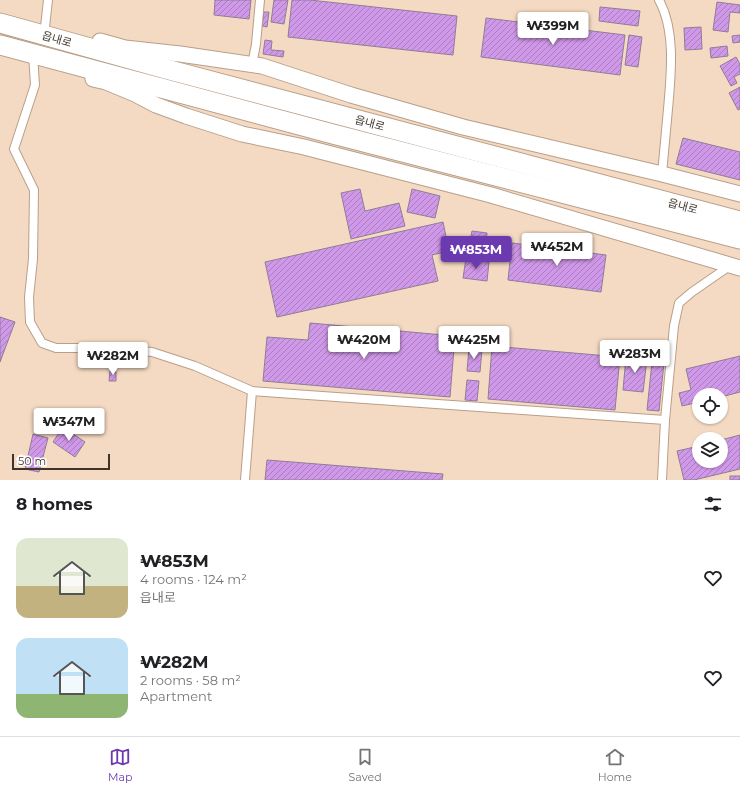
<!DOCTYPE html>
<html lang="en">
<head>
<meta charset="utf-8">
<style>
  :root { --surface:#fff; --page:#f2f2f2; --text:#202124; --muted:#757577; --line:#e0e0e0; --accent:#6b39b0 }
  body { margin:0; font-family:Montserrat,"Noto Sans KR",sans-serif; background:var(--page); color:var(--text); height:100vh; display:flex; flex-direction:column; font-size:15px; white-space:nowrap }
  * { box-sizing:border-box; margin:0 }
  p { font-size:13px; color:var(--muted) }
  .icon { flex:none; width:22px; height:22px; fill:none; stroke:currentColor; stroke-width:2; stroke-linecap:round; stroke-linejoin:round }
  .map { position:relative; height:480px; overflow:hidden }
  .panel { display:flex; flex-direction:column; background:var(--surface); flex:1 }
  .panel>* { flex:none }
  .buttons { position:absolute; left:692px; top:388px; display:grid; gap:8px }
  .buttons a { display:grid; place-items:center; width:36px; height:36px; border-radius:50%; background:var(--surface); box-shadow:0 1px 3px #0004; font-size:20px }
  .scale { position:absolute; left:12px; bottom:10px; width:98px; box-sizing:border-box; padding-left:4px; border:2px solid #3e342a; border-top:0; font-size:11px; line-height:14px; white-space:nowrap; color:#3e342a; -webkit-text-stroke:3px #fff; paint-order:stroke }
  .price { position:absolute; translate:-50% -34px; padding:0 9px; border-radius:4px; background:#fff; color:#222; font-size:13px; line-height:26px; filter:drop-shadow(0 1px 2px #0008) }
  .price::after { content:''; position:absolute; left:50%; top:24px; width:12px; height:9px; margin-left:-6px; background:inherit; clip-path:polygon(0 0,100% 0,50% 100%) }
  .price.on { background:var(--accent); color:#fff }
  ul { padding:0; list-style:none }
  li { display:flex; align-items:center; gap:12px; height:100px; padding:0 16px }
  li span { display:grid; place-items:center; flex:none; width:112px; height:80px; border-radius:12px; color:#555 }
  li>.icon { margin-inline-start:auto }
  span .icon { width:48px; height:48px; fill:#fffc; stroke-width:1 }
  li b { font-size:17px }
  h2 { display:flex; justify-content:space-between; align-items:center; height:48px; padding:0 16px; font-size:17px }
  .tabs { display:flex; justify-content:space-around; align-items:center; height:56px; border-top:1px solid var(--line); background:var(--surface); font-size:11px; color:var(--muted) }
  .tabs a { display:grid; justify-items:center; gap:2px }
  .tabs .on { color:var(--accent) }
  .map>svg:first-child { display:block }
</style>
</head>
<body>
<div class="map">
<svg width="740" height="480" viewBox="0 0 740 480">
  <defs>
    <pattern id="building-hatch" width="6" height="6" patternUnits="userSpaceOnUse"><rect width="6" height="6" fill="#d098e8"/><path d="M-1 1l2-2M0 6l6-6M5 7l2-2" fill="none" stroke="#aa7dbc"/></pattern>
  </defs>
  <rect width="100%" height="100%" fill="#f5dac3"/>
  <!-- building -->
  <g fill="url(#building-hatch)" stroke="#8e7d96">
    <polygon points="215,0 251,0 249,19 214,15"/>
    <polygon points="274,0 288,0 284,24 271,22"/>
    <polygon points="292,0 310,0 457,16 453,55 288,37"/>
    <polygon points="717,2 740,5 740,13 730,12 728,32 713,30"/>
    <polygon points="600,7 640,11 638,26 599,21"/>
    <polygon points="264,12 269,12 267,27 262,26"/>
    <polygon points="486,18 625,35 620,75 481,57"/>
    <polygon points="701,27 702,49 685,50 684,28"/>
    <polygon points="629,35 642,37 638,67 625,65"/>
    <polygon points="740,35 740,42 733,43 732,36"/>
    <polygon points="265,40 272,41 271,50 284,51 283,57 263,54"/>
    <polygon points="727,46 728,56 711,58 710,48"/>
    <polygon points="736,57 740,64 740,74 734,77 737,83 731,86 720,66"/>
    <polygon points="740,87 740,109 738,110 729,93"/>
    <polygon points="683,138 740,152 740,180 676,164"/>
    <polygon points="360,189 365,211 399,203 405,226 351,239 341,193"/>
    <polygon points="412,189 440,196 435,218 407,212"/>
    <polygon points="443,222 449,251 432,255 438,281 277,317 265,262"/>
    <polygon points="472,231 487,233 486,243 470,241"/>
    <polygon points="512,243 606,255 601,292 508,280"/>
    <polygon points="466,258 489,262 487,281 463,278"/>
    <polygon points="0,317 15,322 0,362"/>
    <polygon points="310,323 455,336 450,397 263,381 267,337 308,340"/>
    <polygon points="492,346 620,357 615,410 488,399"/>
    <polygon points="469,348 482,349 480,372 467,371"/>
    <polygon points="740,356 740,392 721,397 721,395 699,395 699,402 682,406 679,393 691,390 686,369"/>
    <polygon points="626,357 647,359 643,392 623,390"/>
    <polygon points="652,362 664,363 659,411 647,410"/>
    <polygon points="110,371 116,372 116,381 109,381"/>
    <polygon points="467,380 479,381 477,401 465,400"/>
    <polygon points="63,427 85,442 75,457 53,442"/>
    <polygon points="33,434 48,438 39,472 25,469"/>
    <polygon points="740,435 740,469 694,480 684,480 677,451 699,446 699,461 721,461 721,440"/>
    <polygon points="267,460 443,474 442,480 265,480"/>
    <rect x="730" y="476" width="10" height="4"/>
  </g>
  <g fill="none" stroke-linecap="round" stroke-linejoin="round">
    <!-- service casing -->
    <g stroke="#b99f89" stroke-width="10">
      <g id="service">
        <path d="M659,0C676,31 671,75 668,109C666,131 664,153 662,174"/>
        <polyline points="45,27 48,0"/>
        <polyline points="33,54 35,85 14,149 34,190 33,259 29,297 30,322 42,343 56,348 103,348 152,352 195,366 252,391 665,420"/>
        <polyline points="252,65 256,44 260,0"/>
        <polyline points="245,480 252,391"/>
        <polyline points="662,480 665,420 674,326 679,303 692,292 731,265"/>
      </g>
    </g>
    <!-- minor casing -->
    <g stroke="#b99f89" stroke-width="17">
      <g id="minor">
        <polyline points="100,41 125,48 180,54 262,66 351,95 463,127 662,174 740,194"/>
        <polyline points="93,79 106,82 135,94 156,105 186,116 242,134 304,147 491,195 740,268"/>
      </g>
    </g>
    <!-- tertiary casing -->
    <g stroke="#b99f89" stroke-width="21">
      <g id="tertiary">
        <polyline points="0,23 166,69 740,221"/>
        <polyline points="0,45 333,134 740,239"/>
      </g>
    </g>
    <!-- service -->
    <use href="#service" stroke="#fff" stroke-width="8"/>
    <!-- minor -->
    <use href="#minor" stroke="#fff" stroke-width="15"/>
    <!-- tertiary -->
    <use href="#tertiary" stroke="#fff" stroke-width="19"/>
  </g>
  <g text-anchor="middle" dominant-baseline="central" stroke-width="3" stroke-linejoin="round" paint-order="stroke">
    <!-- street labels -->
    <g font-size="11" fill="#3e342a" stroke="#fff">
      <text transform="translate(57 39) rotate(16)">읍내로</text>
      <text transform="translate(370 123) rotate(15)">읍내로</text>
      <text transform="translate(683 206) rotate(15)">읍내로</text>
    </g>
  </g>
</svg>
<div class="buttons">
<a><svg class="icon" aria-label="locate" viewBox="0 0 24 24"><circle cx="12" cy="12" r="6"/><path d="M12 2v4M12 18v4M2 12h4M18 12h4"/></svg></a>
<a><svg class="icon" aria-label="layers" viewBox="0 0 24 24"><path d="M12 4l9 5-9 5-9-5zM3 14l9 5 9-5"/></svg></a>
</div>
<div class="scale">50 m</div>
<b class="price" style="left:553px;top:46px">₩399M</b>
<b class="price" style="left:557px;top:267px">₩452M</b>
<b class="price on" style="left:476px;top:270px">₩853M</b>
<b class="price" style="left:364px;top:360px">₩420M</b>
<b class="price" style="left:474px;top:360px">₩425M</b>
<b class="price" style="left:635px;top:374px">₩283M</b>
<b class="price" style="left:113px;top:376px">₩282M</b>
<b class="price" style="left:69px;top:442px">₩347M</b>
</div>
<section class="panel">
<h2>8 homes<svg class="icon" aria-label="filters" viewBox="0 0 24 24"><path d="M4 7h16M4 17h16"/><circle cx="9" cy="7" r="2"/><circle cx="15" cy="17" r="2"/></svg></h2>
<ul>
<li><span style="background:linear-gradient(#dfe7d0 60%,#c2b280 0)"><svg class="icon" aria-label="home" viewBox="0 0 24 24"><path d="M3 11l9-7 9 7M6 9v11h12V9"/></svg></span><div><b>₩853M</b><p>4 rooms · 124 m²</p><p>읍내로</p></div><svg class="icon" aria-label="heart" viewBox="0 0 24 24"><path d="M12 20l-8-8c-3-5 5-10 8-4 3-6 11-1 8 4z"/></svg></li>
<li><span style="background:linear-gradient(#bfe0f5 70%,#8fb573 0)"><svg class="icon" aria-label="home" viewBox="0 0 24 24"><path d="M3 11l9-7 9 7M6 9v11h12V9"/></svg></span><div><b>₩282M</b><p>2 rooms · 58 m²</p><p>Apartment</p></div><svg class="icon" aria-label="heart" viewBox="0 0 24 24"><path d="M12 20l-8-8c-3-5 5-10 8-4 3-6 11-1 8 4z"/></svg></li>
</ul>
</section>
<nav class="tabs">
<a class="on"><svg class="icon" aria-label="map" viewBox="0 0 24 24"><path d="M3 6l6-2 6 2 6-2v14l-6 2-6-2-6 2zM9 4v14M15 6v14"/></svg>Map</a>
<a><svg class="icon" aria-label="saved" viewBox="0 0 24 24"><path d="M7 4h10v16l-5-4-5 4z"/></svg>Saved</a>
<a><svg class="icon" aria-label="home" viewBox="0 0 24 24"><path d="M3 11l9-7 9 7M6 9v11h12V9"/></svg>Home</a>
</nav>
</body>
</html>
